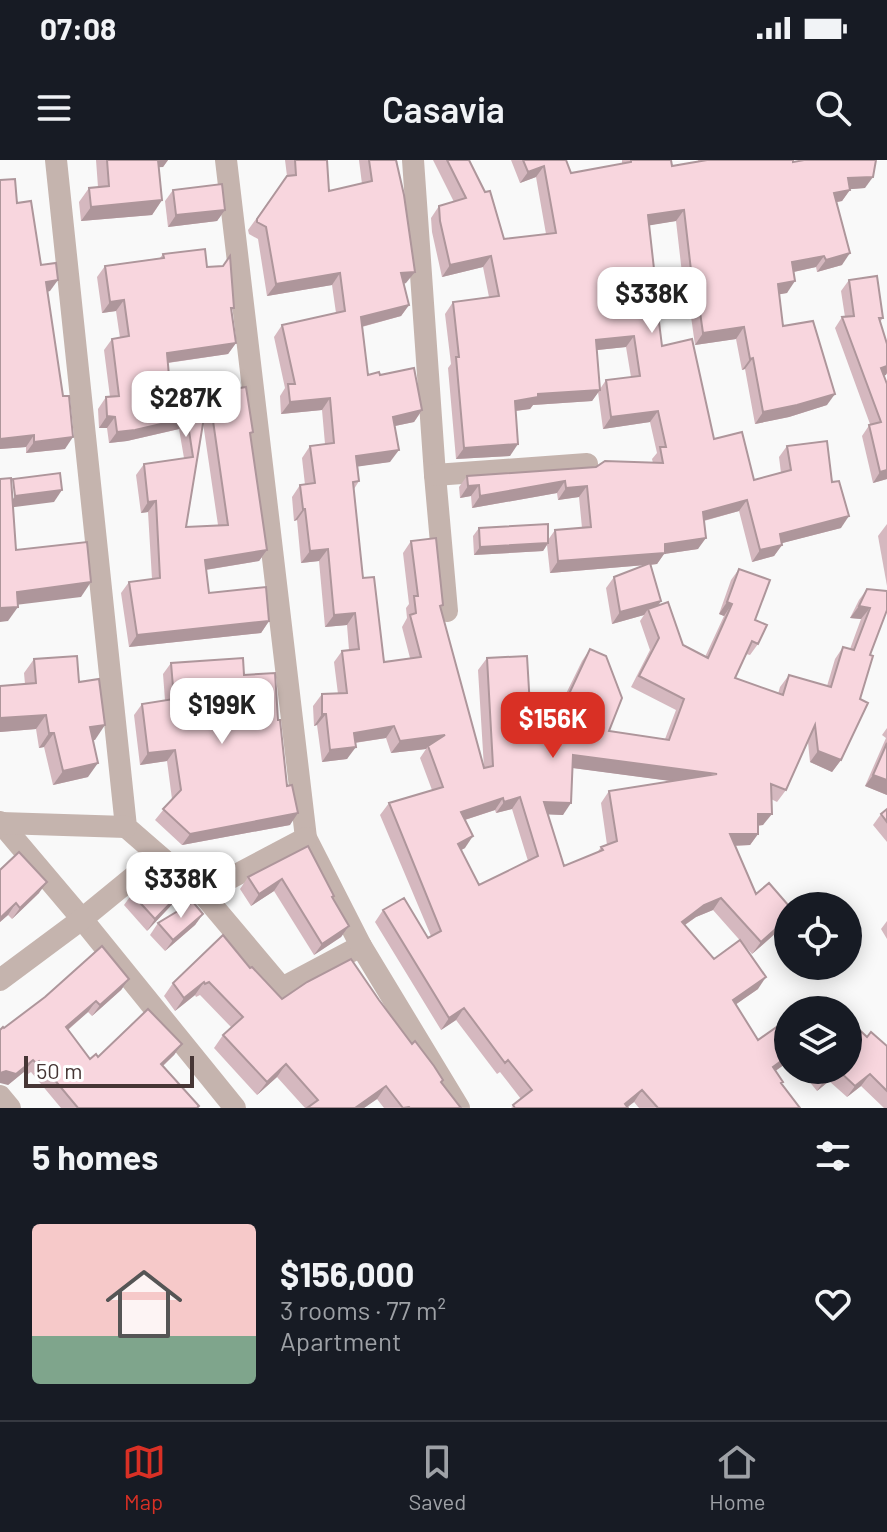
<!DOCTYPE html>
<html lang="en">
<head>
<meta charset="utf-8">
<style>
  :root { --surface:#171b24; --page:#242831; --text:#f1f3f6; --muted:#9ea1a6; --line:#363941; --accent:#d93025 }
  body { margin:0; font-family:Barlow,sans-serif; background:var(--page); color:var(--text); height:100vh; display:flex; flex-direction:column; font-size:30px; white-space:nowrap }
  * { box-sizing:border-box; margin:0 }
  p { font-size:26px; color:var(--muted) }
  .icon { flex:none; width:44px; height:44px; fill:none; stroke:currentColor; stroke-width:2; stroke-linecap:round; stroke-linejoin:round }
  .map { position:relative; height:948px; overflow:hidden }
  .panel { display:flex; flex-direction:column; background:var(--surface); flex:1 }
  .panel>* { flex:none }
  .fabs { position:absolute; left:774px; top:732px; display:grid; gap:16px }
  .fabs a { display:grid; place-items:center; width:88px; height:88px; border-radius:50%; background:var(--surface); box-shadow:0 4px 20px #0003; font-size:40px }
  .scale { position:absolute; left:24px; bottom:20px; width:170px; box-sizing:border-box; padding-left:8px; border:4px solid #463635; border-top:0; font-size:22px; line-height:28px; white-space:nowrap; color:#463635; -webkit-text-stroke:6px #fff; paint-order:stroke }
  .price { position:absolute; translate:-50% -68px; padding:0 18px; border-radius:16px; background:#fff; color:#222; font-size:26px; line-height:52px; filter:drop-shadow(0 2px 4px #0008) }
  .price::after { content:''; position:absolute; left:50%; top:48px; width:24px; height:18px; margin-left:-12px; background:inherit; clip-path:polygon(0 0,100% 0,50% 100%) }
  .price.current { background:var(--accent); color:#fff }
  ul { padding:0; list-style:none }
  li { display:flex; align-items:center; gap:24px; height:200px; padding:0 32px }
  li+li { border-top:2px solid var(--line) }
  li span { display:grid; place-items:center; flex:none; width:224px; height:160px; border-radius:8px; color:#555 }
  li>.icon { margin-inline-start:auto }
  span .icon { width:96px; height:96px; fill:#fffc; stroke-width:1 }
  li b { font-size:34px }
  h2 { display:flex; justify-content:space-between; align-items:center; height:96px; padding:0 32px; font-size:34px }
  .status { display:flex; justify-content:space-between; align-items:center; height:56px; padding:0 40px; background:var(--surface); direction:ltr }
  .status svg { height:22px; fill:currentColor }
  header { display:flex; justify-content:space-between; align-items:center; height:104px; padding:0 32px; background:var(--surface); font-size:36px; font-weight:600 }
  .dock { display:flex; justify-content:space-around; align-items:center; height:112px; border-top:2px solid var(--line); background:var(--surface); font-size:22px; color:var(--muted) }
  .dock a { display:grid; justify-items:center; gap:4px }
  .dock .current { color:var(--accent) }
  .map>svg:first-child { display:block }
</style>
</head>
<body>
<div class="status"><b>07:08</b><svg viewBox="0 0 49 12"><path d="M0 12V9h3v3zM5 12V6h3v6zM10 12V3h3v9zM15 12V0h3v12zM26 1h20v11H26zM47 4h2v5h-2z"/></svg></div>
<header><svg class="icon" aria-label="menu" viewBox="0 0 24 24"><path d="M4 6h16M4 12h16M4 18h16"/></svg>Casavia<svg class="icon" aria-label="search" viewBox="0 0 24 24"><circle cx="10" cy="10" r="6"/><path d="M15 15l6 6"/></svg></header>
<div class="map">
<svg width="887" height="948" viewBox="0 0 887 948">
  <rect width="100%" height="100%" fill="#f9f9f9"/>
  <g fill="none" stroke-linecap="round" stroke-linejoin="round">
    <!-- minor -->
    <g stroke="#c5b4ae" stroke-width="22">
      <polyline points="56,0 126,667 202,733 282,828 361,786"/>
      <polyline points="226,0 306,678 361,786 459,948"/>
      <polyline points="413,0 435,315 447,451"/>
      <polyline points="435,315 587,304"/>
      <polyline points="0,662 82,759 235,948"/>
      <polyline points="1,663 126,667"/>
      <polyline points="202,733 306,678"/>
      <polyline points="0,820 82,759 159,696"/>
      <polyline points="0,936 10,948"/>
    </g>
  </g>
  <!-- wall -->
  <g fill="#d5b8bf" fill-rule="evenodd">
    <polygon points="96,0 168,0 163,7 159,7 162,40 152,55 81,61 79,42 89,28 98,27"/>
    <path d="M285,0H327L329,31L362,24L359,0H397L406,123L404,124L409,145L401,156L362,167L368,215H380L422,250L414,262L395,266L390,302L358,306L359,321L354,329L363,418L384,502L410,498L402,467L407,458L406,448L409,444L403,393L411,381L443,445L440,449L484,608L478,510L487,498L532,574L538,565L558,566L564,549L559,548L582,501L590,489L609,571L665,579L676,550L631,527L650,490L640,461L644,455L612,464L606,428L614,417L646,405L550,413L547,385L543,391L474,395L473,376L479,368L548,380L555,370L582,368L579,337L558,340L557,333L472,348L471,336L460,338L459,327L467,316L653,303L652,299L657,293L650,262L603,269L598,232L592,241L533,245L530,249L516,251L510,296L456,299L448,208L451,204L445,154L453,142L489,137L483,107L442,117L432,72L431,58L439,46L454,42L433,0H469L504,79L546,74L536,17L520,23L511,0H566L571,13L622,4V0H671L672,6L698,2V0H793V2L865,28L850,29L842,41L837,42L842,105L817,112L816,107L794,112L787,133L779,134L783,166L827,245L789,257L755,264L745,209L742,210L736,179L695,185L686,121L683,122L676,61L649,65L654,109L647,119L651,147L662,186L714,279L754,320L781,313L779,297L787,286L832,322L841,368L782,383V385L774,396L752,402L739,351L704,361L698,389L664,394L657,404L651,405L661,441L658,446L683,485L705,497L724,456L719,454L731,420L739,409L755,460L758,484L750,495L746,494L735,518L778,534L780,527L789,515L827,526L835,499L843,487L850,489L861,459L850,458L859,440L867,429L870,495L841,600L832,612L810,602L808,582L786,630L777,642L771,639L763,665L758,666V674L750,685L735,686L756,734L786,764L752,794L713,750L696,757L685,765L714,799L758,829L736,844L758,880L788,859V902L775,911L782,924L800,948H639L634,942L628,947V948H511L521,939L500,912L497,914L456,860L441,870L375,762L383,750L428,778L431,776L380,655L389,643L432,630L420,598L426,589L391,593L386,578L355,583L347,599L322,602L317,565L314,566L313,546L322,534H338L334,502L342,491L349,490L347,465L325,467L319,401L301,403L297,360L294,361L292,337L300,325H305L302,298L310,286L325,284L322,250L281,254L280,236L285,228L274,177L282,165L336,153L332,125L267,136L258,79L249,74L248,70L287,16ZM626,187L631,217L606,220L600,229L597,190ZM573,608L672,621L609,631L601,643L607,685L601,687L597,693L564,706L548,654L563,655ZM512,649L528,701L479,725L461,690L465,688V660L495,650L496,653Z"/>
    <polygon points="0,20 17,43 50,131 47,132 65,289 26,293 26,287 0,289"/>
    <polygon points="173,30 225,50 217,61 168,67 165,41"/>
    <path d="M163,94L207,107L234,148L232,151L236,183L228,194L168,203L171,239L208,233L251,276L267,390L259,401L206,410L209,433L269,461L261,473L129,487L121,433L129,422L152,419L148,352L141,353L136,315L144,304L184,298L179,269L127,281L109,283L107,268H99L98,249L106,237H110L104,190L112,179L120,178L116,151L102,153L97,117L105,106L160,98ZM203,263L218,365L186,367Z"/>
    <polygon points="849,120 883,158 880,162 887,184 887,213 884,216 887,319 873,323 862,276 870,264 835,168 842,157 845,157 841,131"/>
    <polygon points="887,364 887,426 878,376"/>
    <polygon points="34,499 79,522 95,580 93,580 88,617 53,625 44,587 39,588 36,569 0,572 0,526 25,524 24,513"/>
    <polygon points="171,503 244,515 278,560 290,665 182,685 155,660 172,639 167,601 140,605 134,555 142,544 165,540 163,514"/>
    <polygon points="887,568 887,635 865,626 886,578 882,575"/>
    <polygon points="887,649 887,682 873,665 881,654"/>
    <polygon points="308,686 333,738 349,766 341,777 314,795 274,731 251,746 240,729 248,717"/>
    <polygon points="0,710 39,733 12,759 8,755 0,762"/>
    <polygon points="187,726 179,737 147,771 124,745 132,734"/>
    <polygon points="203,754 195,765 165,791 150,775 158,763"/>
    <polygon points="887,761 887,779 881,769"/>
    <polygon points="250,808 282,839 379,840 412,884 443,920 442,923 461,948 384,948 377,939 364,948 305,948 277,917 257,935 214,888 223,875 231,867 200,835 196,837 195,835 175,851 164,836 173,823"/>
    <polygon points="129,819 121,830 92,856 88,852 68,870 90,899 182,884 174,895 163,906 197,948 61,948 31,912 28,914 25,911 8,925 4,868"/>
    <polygon points="867,877 887,886 887,948 884,948 861,926 847,937 829,921 817,931 800,910 848,910"/>
  </g>
  <!-- shaded-wall -->
  <g fill="#ae969b">
    <polygon points="152,0 168,0 163,7 147,8"/>
    <polygon points="544,6 536,17 520,23 528,12"/>
    <polygon points="873,17 865,28 840,30 848,18"/>
    <polygon points="850,30 842,41 826,44 834,33"/>
    <polygon points="162,40 152,55 81,61 91,47"/>
    <polygon points="225,50 217,61 168,67 176,55"/>
    <polygon points="684,50 676,61 640,67 648,55"/>
    <polygon points="850,93 842,105 817,112 826,100"/>
    <polygon points="491,96 483,107 442,117 450,105"/>
    <polygon points="824,96 816,107 784,114 792,102"/>
    <polygon points="654,109 646,120 646,110"/>
    <polygon points="691,110 694,110 686,121 683,122"/>
    <polygon points="415,112 406,123 393,125 401,113"/>
    <polygon points="340,113 332,125 267,136 276,124"/>
    <polygon points="58,120 50,131 38,133 46,122"/>
    <polygon points="795,121 787,133 770,136 778,124"/>
    <polygon points="124,140 116,151 102,153 110,142"/>
    <polygon points="409,145 401,156 353,169 361,157"/>
    <polygon points="744,167 736,179 695,185 703,173"/>
    <polygon points="634,176 626,187 588,191 596,180"/>
    <polygon points="236,183 228,194 159,204 167,193"/>
    <polygon points="753,198 745,209 742,210 750,199"/>
    <polygon points="887,206 887,213 886,215 873,219 881,208"/>
    <polygon points="600,230 592,241 533,245 530,249 507,252 515,241 538,234"/>
    <polygon points="835,234 827,245 789,257 755,264 763,252"/>
    <polygon points="330,238 322,250 281,254 290,242"/>
    <polygon points="422,250 414,262 385,268 393,257"/>
    <polygon points="658,251 650,262 603,269 611,257"/>
    <polygon points="107,256 115,257 107,268 99,268"/>
    <polygon points="187,258 179,269 127,281 109,283 117,272"/>
    <polygon points="34,275 26,287 0,289 0,279"/>
    <polygon points="73,277 65,289 26,293 34,282"/>
    <polygon points="518,284 510,296 456,299 464,288"/>
    <polygon points="399,290 390,302 348,308 356,296"/>
    <polygon points="887,310 887,319 873,323 880,312"/>
    <polygon points="565,321 557,333 472,348 480,336"/>
    <polygon points="479,325 471,336 460,338 468,326"/>
    <polygon points="587,326 579,337 558,340 566,328"/>
    <polygon points="62,330 54,342 7,348 15,336"/>
    <polygon points="747,340 739,351 695,363 703,352"/>
    <polygon points="156,341 148,352 141,353 148,342"/>
    <polygon points="303,349 305,349 297,360 294,361"/>
    <polygon points="849,356 841,368 771,386 780,374"/>
    <polygon points="706,378 698,389 664,394 657,404 550,413 558,401"/>
    <polygon points="548,383 543,391 474,395 480,387"/>
    <polygon points="782,385 774,396 752,402 760,390"/>
    <polygon points="328,389 319,401 301,403 310,391"/>
    <polygon points="267,390 259,401 198,411 205,400"/>
    <polygon points="91,422 81,437 7,446 17,432"/>
    <polygon points="661,441 653,453 648,449 644,455 612,464 620,452"/>
    <polygon points="727,442 732,444 724,456 719,454"/>
    <polygon points="859,446 870,448 861,459 850,458"/>
    <polygon points="18,447 8,461 0,462 0,448"/>
    <polygon points="355,453 347,465 325,467 334,455"/>
    <polygon points="269,461 261,473 129,487 137,475"/>
    <polygon points="568,536 572,538 564,549 559,548"/>
    <polygon points="322,554 326,554 317,565 314,566"/>
    <polygon points="46,555 36,569 0,572 0,558"/>
    <polygon points="105,565 95,580 80,582 90,567"/>
    <polygon points="394,566 386,578 346,584 354,573"/>
    <polygon points="49,573 54,573 44,587 39,588"/>
    <polygon points="445,575 428,586 426,589 391,593 400,581"/>
    <polygon points="356,587 347,599 322,602 330,590"/>
    <polygon points="175,590 167,601 140,605 148,593"/>
    <polygon points="818,591 841,600 832,612 810,602"/>
    <polygon points="573,595 717,614 708,626 565,607"/>
    <polygon points="98,603 88,617 53,625 63,611"/>
    <polygon points="873,615 887,620 887,635 865,626"/>
    <polygon points="520,637 512,649 496,653 504,642"/>
    <polygon points="503,638 495,650 452,664 461,652"/>
    <polygon points="544,642 571,643 563,655 536,654"/>
    <polygon points="298,653 290,665 182,685 190,674"/>
    <polygon points="758,654 772,654 763,665 749,666"/>
    <polygon points="730,674 758,674 750,685 722,686"/>
    <polygon points="473,676 465,688 450,696 458,684"/>
    <polygon points="282,719 274,731 251,746 259,734"/>
    <polygon points="47,722 39,733 12,759 20,748"/>
    <polygon points="187,726 179,737 147,771 155,759"/>
    <polygon points="721,738 713,750 696,757 673,773 682,762 704,745"/>
    <polygon points="16,743 8,755 0,762 0,758"/>
    <polygon points="203,754 195,765 165,791 173,780"/>
    <polygon points="788,758 786,764 752,794 761,782"/>
    <polygon points="349,766 341,777 314,795 322,784"/>
    <polygon points="766,817 758,829 725,852 733,840"/>
    <polygon points="129,819 121,830 92,856 100,845"/>
    <polygon points="204,822 195,835 175,851 184,838"/>
    <polygon points="96,841 88,852 58,878 66,867"/>
    <polygon points="464,848 456,860 441,870 449,858"/>
    <polygon points="182,884 174,895 153,915 161,904"/>
    <polygon points="788,896 788,902 764,919 773,907"/>
    <polygon points="33,900 25,911 8,925 0,923 0,913"/>
    <polygon points="286,904 277,917 257,935 267,922"/>
    <polygon points="836,910 828,922 817,931 825,919"/>
    <polygon points="870,914 861,926 847,937 855,926"/>
    <polygon points="386,926 377,939 364,948 355,948"/>
    <polygon points="642,930 634,942 626,948 625,944"/>
  </g>
  <!-- building -->
  <g fill="#f8d6de" stroke="#ae969b" stroke-width="2" fill-rule="evenodd">
    <polygon points="107,0 158,0 162,40 91,47 89,28 109,26"/>
    <path d="M295,0H327L329,31L372,21L369,0H396L404,35L415,112L401,113L409,145L361,157L368,215L379,212L380,215L414,208L422,250L393,257L399,290L356,296L359,321L353,322L363,418L374,417L384,502L421,497L410,455L416,453L414,436H418L411,381L436,378L443,445L440,446L484,608L493,606L487,498L527,496L532,581L538,565L562,566L572,538L568,536L590,489L606,496L622,538L609,571L669,580L684,539L639,516L659,478L648,449L668,442L683,485L708,498L732,444L727,442L739,409L770,420L755,460L767,465L758,484L752,481L735,518L783,535L789,515L831,527L843,487L854,490L870,448L859,446L867,429L887,431V450L870,495L873,496L860,539L868,543L841,600L818,591L815,565L786,630L771,624L772,654H758V674H730L756,734L769,723L789,746H788V758L761,782L721,738L704,745L682,762L714,799L740,780L766,817L733,840L758,880L788,859V896L773,907L783,922L781,923L800,948H658L642,930L625,944L628,948H515L513,945L532,930L508,900L505,903L464,848L449,858L383,750L404,738L428,778L441,771L389,643L443,627L428,586L445,575L400,581L394,566L354,573L356,587L330,590L326,554H322V534L347,533L342,491L359,489L355,453L334,455L328,389L310,391L305,349H303L300,325L315,323L310,286L334,283L330,238L290,242L288,224H295L282,165L345,151L340,113L276,124L266,67L257,62V59L287,16L296,15ZM573,595L717,614L609,631L617,681L601,687L603,690L564,706L544,642L571,643ZM520,637L538,696L479,725L458,684L473,676L461,652L503,638L504,642Z"/>
    <polygon points="447,0 469,0 485,32 490,31 504,79 556,73 544,6 528,12 523,0 566,0 571,13 631,2 631,0 671,0 672,6 707,0 793,0 793,2 804,0 876,0 873,17 848,18 850,30 834,33 850,93 826,100 824,96 792,102 795,121 778,124 783,166 813,161 835,234 797,245 763,252 753,198 750,199 744,167 703,173 694,110 691,110 684,50 648,55 654,109 646,110 651,147 657,146 662,186 692,179 714,279 742,272 754,320 791,310 787,286 827,281 832,322 839,321 849,356 780,374 782,385 760,390 747,340 703,352 706,378 665,384 665,393 558,401 555,370 591,367 587,326 566,328 565,321 480,336 479,325 468,326 467,316 596,307 605,301 663,303 660,287 666,287 658,251 611,257 606,220 640,216 634,176 596,180 600,230 538,234 538,237 515,241 518,284 464,288 456,197 459,197 453,142 499,136 491,96 450,105 440,61 439,46 466,38"/>
    <polygon points="15,19 17,43 31,41 41,105 56,103 58,120 46,122 63,236 69,236 73,277 34,282 34,275 0,279 0,20"/>
    <polygon points="222,24 225,50 176,55 173,30"/>
    <polygon points="205,89 207,107 223,106 230,96 234,148 231,148 236,183 167,193 171,239 208,233 186,367 228,365 209,233 246,227 253,272 250,273 267,390 205,400 209,433 266,427 269,461 137,475 129,422 160,418 156,341 148,342 144,304 193,297 187,258 135,270 117,272 115,257 107,256 106,237 119,236 112,179 129,176 124,140 110,142 105,106 164,98 163,94"/>
    <polygon points="877,116 883,158 879,158 887,184 887,206 881,208 887,224 887,310 880,312 869,265 881,262 842,157 854,156 849,120"/>
    <polygon points="60,313 62,330 15,336 13,319"/>
    <polygon points="11,318 16,390 87,382 91,422 17,432 18,447 0,448 0,319"/>
    <polygon points="548,364 548,383 480,387 479,368"/>
    <polygon points="650,403 661,441 620,452 614,417"/>
    <polygon points="77,496 79,522 99,519 105,565 90,567 98,603 63,611 54,573 49,573 46,555 0,558 0,526 36,523 34,499"/>
    <polygon points="243,498 244,515 275,513 278,560 280,560 287,626 292,625 298,653 190,674 163,649 181,630 175,590 148,593 142,544 174,539 171,503"/>
    <polygon points="887,583 887,620 873,615"/>
    <polygon points="887,649 887,662 881,654"/>
    <polygon points="308,686 334,736 332,737 349,766 322,784 282,719 259,734 248,717"/>
    <polygon points="19,692 47,722 20,748 16,743 0,758 0,710"/>
    <polygon points="167,703 187,726 155,759 132,734"/>
    <polygon points="193,742 203,754 173,780 158,763"/>
    <polygon points="223,775 250,808 252,807 282,839 307,822 351,799 379,840 412,884 415,881 434,906 443,920 441,922 461,948 410,948 409,947 403,948 386,926 355,948 307,948 318,940 286,904 267,922 223,875 243,857 209,822 205,824 204,822 184,838 173,823"/>
    <polygon points="102,786 129,819 100,845 96,841 66,867 90,899 96,894 98,897 148,849 182,884 161,904 199,946 197,948 78,948 39,901 36,903 33,900 16,914 6,911 0,913 0,870 3,867 4,868 45,837"/>
    <polygon points="848,859 867,877 871,872 887,886 887,931 870,914 855,926 838,910 848,910"/>
    <polygon points="818,910 836,910 825,919"/>
  </g>
</svg>
<div class="fabs">
<a><svg class="icon" aria-label="locate" viewBox="0 0 24 24"><circle cx="12" cy="12" r="6"/><path d="M12 2v4M12 18v4M2 12h4M18 12h4"/></svg></a>
<a><svg class="icon" aria-label="layers" viewBox="0 0 24 24"><path d="M12 4l9 5-9 5-9-5zM3 14l9 5 9-5"/></svg></a>
</div>
<div class="scale">50 m</div>
<b class="price" style="left:652px;top:175px">$338K</b>
<b class="price" style="left:186px;top:279px">$287K</b>
<b class="price" style="left:222px;top:586px">$199K</b>
<b class="price current" style="left:553px;top:600px">$156K</b>
<b class="price" style="left:181px;top:760px">$338K</b>
</div>
<section class="panel">
<h2>5 homes<svg class="icon" aria-label="filters" viewBox="0 0 24 24"><path d="M4 7h16M4 17h16"/><circle cx="9" cy="7" r="2"/><circle cx="15" cy="17" r="2"/></svg></h2>
<ul>
<li><span style="background:linear-gradient(#f6c9c9 70%,#7fa58c 0)"><svg class="icon" aria-label="home" viewBox="0 0 24 24"><path d="M3 11l9-7 9 7M6 9v11h12V9"/></svg></span><div><b>$156,000</b><p>3 rooms · 77 m²</p><p>Apartment</p></div><svg class="icon" aria-label="heart" viewBox="0 0 24 24"><path d="M12 20l-8-8c-3-5 5-10 8-4 3-6 11-1 8 4z"/></svg></li>
</ul>
</section>
<nav class="dock">
<a class="current"><svg class="icon" aria-label="map" viewBox="0 0 24 24"><path d="M3 6l6-2 6 2 6-2v14l-6 2-6-2-6 2zM9 4v14M15 6v14"/></svg>Map</a>
<a><svg class="icon" aria-label="saved" viewBox="0 0 24 24"><path d="M7 4h10v16l-5-4-5 4z"/></svg>Saved</a>
<a><svg class="icon" aria-label="home" viewBox="0 0 24 24"><path d="M3 11l9-7 9 7M6 9v11h12V9"/></svg>Home</a>
</nav>
</body>
</html>
